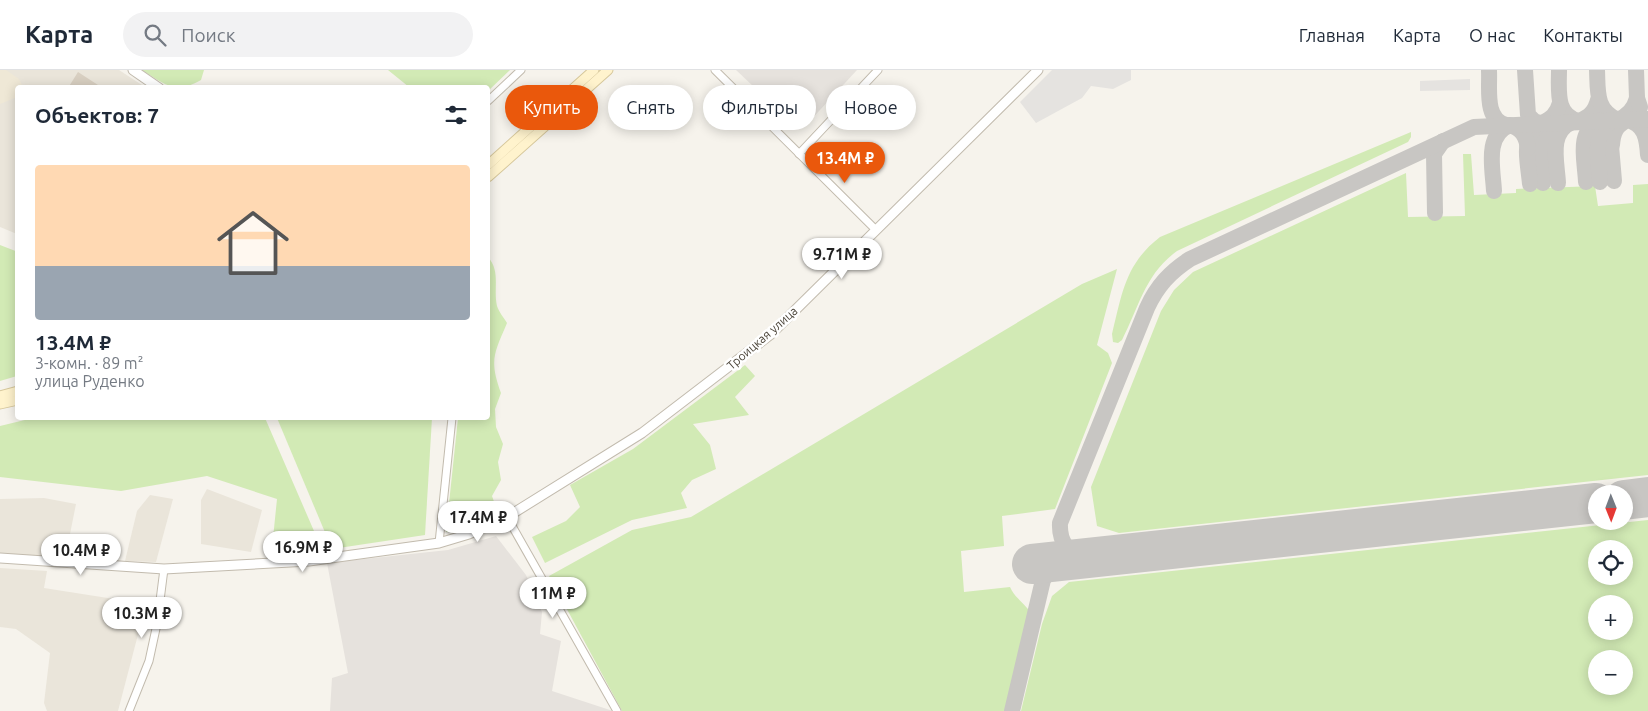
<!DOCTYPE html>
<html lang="ru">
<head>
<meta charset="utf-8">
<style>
  :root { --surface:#fff; --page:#f2f2f3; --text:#1f2937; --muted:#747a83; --line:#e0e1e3; --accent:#ea580c }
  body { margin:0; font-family:Ubuntu,sans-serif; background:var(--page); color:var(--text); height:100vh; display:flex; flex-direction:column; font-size:19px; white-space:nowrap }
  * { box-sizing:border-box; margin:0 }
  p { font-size:16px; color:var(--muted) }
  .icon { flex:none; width:28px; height:28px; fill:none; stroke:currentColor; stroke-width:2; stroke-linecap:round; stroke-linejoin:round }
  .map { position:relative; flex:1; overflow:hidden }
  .drawer { position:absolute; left:15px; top:15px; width:475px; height:335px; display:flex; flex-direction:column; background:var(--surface); border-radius:5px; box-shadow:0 2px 12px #0003 }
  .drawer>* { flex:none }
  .top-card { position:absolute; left:505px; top:15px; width:475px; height:45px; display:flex; gap:10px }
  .needle { width:32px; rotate:179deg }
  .fabs { position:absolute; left:1588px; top:415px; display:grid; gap:10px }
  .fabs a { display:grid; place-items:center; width:45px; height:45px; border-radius:50%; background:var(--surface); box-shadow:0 2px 12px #0003; font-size:25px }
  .price { position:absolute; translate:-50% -42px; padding:0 11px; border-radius:18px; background:#fff; color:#222; font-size:16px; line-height:32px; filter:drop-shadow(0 1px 2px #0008) }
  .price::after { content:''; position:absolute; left:50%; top:30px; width:15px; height:11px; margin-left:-8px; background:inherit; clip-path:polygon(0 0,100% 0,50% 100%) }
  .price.on { background:var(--accent); color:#fff }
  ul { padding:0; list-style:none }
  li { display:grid; align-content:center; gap:10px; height:265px; padding:0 20px }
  li span { display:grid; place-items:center; height:155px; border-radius:5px; color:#555 }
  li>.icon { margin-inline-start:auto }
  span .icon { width:90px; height:90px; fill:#fffc; stroke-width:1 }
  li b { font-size:21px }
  h2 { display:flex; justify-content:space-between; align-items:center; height:60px; padding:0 20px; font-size:21px }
  .tag { padding:0 18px; border-radius:22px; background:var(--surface); box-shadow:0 2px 12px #0003; font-size:18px; line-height:45px }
  .tag.on { background:var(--accent); color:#fff }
  header { display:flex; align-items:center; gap:30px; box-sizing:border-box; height:70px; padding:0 25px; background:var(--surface); border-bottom:1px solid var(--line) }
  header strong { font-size:24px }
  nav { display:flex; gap:28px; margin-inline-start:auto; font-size:18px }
  .search { width:350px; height:45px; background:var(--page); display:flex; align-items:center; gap:12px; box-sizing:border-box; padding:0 18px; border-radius:28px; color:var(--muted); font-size:19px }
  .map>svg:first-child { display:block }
</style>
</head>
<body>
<header>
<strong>Карта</strong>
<div class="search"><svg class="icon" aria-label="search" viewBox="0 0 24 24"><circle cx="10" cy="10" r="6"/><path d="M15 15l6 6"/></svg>Поиск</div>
<nav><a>Главная</a><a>Карта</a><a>О нас</a><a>Контакты</a></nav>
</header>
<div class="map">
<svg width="1648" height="641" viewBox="0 0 1648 641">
  <rect width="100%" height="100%" fill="#f6f3ec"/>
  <!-- residential -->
  <g fill="#eae5da">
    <polygon points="0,0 119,0 145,17 18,18 17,164 0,157"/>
    <polygon points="207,419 262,440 251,482 201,474 201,430"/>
    <polygon points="150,425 173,429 156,492 125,491 137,441"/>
    <polygon points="44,428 76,434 65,489 0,483 0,429"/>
    <polygon points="0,498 47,501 44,518 146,534 118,641 47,641 44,633 50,583 16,559 0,557"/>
  </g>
  <!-- industrial -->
  <g fill="#e6e2dd">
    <polygon points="736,0 857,0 807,54 792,53"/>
    <polygon points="496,466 526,505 542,542 540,564 561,571 552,621 613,641 330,641 332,608 348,603 327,493 448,480"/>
  </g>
  <!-- education -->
  <polygon fill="#efe8d6" points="0,0 6,0 19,9 23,17 18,18 17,27 0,34"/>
  <!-- green -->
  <g fill="#d2eab5" fill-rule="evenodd">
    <path d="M142,0H204L201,10C175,25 164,14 142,0Z"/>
    <polygon points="388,0 510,0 488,21 488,18 409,17"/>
    <path d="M1411,62V67L1408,72L1177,181C1145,204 1139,237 1122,270L1118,273L1113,272L1112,264C1122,224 1125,194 1160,167Z"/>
    <polygon points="1463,84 1471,84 1474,125 1516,123 1516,119 1595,116 1598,136 1633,133 1633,115 1648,114 1648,405 1119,463 1097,456 1091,417 1161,241 1174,220 1193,202 1406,103 1408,147 1465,146"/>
    <polygon points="0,175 18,182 17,306 0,311"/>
    <path d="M488,187C501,202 493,218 497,236C499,242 504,248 507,253C494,284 489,290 501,323L495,339L496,357L503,374L498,392L501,410L492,426L498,443L463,460L446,462L458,348H488Z"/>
    <path d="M1117,199L1097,275L1108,283L1112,293L1055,439L1002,446L1004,476L961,481L964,522L1010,517C1015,528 1025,534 1032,544L1008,641H622L549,506L632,460L691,447L1082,214Z"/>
    <polygon points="745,295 755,306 735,327 749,345 693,354 710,375 716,399 692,410 681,423 687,438 632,450 545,493 532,467 566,451 580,437 570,415 633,379"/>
    <polygon points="33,348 265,348 314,461 316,485 271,488 277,429 207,406 121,421 0,407 0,356"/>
    <polygon points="277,348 432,348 425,465 332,479"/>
    <path d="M1648,450V641H1021L1042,554L1052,526L1069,512ZM1596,479H1624V506H1596ZM1596,534H1624V561H1596ZM1596,589H1624V616H1596Z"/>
  </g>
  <!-- parking -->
  <g fill="#e5e3e0">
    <polygon points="1052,0 1131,0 1131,10 1113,19 1091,16 1082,28 1036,53 1020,32"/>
    <polygon points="1470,9 1470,20 1420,21 1420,11"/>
  </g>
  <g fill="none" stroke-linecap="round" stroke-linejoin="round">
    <!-- taxiway -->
    <g stroke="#c8c6c3" stroke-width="16">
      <polyline points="1525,0 1528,45 1534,51 1540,53"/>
      <path d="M1559,0C1559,20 1555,46 1579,51C1590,47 1595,41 1598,30"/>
      <path d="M1597,0C1598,21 1595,40 1618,50C1628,45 1634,39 1637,28"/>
      <polyline points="1636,0 1637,28 1640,37"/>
      <path d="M1489,1C1490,18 1484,49 1506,55"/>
      <polyline points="1610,64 1614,111"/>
      <path d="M1612,75C1613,62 1616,56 1627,50C1645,54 1647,69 1648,85"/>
      <path d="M1586,112C1585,88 1576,63 1600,50"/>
      <path d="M1600,112C1599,92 1591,60 1613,51"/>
      <path d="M1543,113C1542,93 1534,63 1557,52"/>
      <path d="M1558,113C1557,92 1548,62 1572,52"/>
      <path d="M1530,114C1529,100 1523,75 1531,63C1540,49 1554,54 1560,33"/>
      <path d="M1494,121C1493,99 1484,65 1510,55C1522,59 1526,66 1528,78"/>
      <polyline points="1435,143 1434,84 1443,71"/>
      <path d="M1087,488C1068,483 1059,473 1060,453L1147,238C1157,216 1170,202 1190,189L1474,57L1648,49"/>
      <polyline points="1012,641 1043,510 1055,491"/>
    </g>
    <!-- runway -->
    <g stroke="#c8c6c3" stroke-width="40">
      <polyline points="1624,430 1648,427"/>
      <polyline points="1032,494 1596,433"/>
    </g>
  </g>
  <!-- building -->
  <polygon fill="#d8cfc1" points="78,2 98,15 96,18 68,18"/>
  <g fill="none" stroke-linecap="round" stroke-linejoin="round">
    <!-- minor casing -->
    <g stroke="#c2bbae" stroke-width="9">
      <g id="minor">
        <polyline points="715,0 876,160"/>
        <polyline points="488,31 521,0"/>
        <polyline points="799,84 878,0"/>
        <polyline points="507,447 617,641"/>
        <polyline points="439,473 452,348"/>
        <polyline points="129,641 149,591 157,554 164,499"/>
      </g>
    </g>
    <!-- tertiary casing -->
    <g stroke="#c2bbae" stroke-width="11">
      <g id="tertiary">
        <polyline points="133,0 159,18"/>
        <polyline points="0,488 164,499 309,491 439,473 469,464 507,447 642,363 770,265 1038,0"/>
      </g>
    </g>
    <!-- secondary casing -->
    <g stroke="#d6c79b" stroke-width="11">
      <g id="secondary">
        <polyline points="488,95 594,0"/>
        <polyline points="488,107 608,0"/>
        <polyline points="0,326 18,321"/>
        <polyline points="0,334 18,330"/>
      </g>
    </g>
    <!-- minor -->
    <use href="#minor" stroke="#fff" stroke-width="7"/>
    <!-- tertiary -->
    <use href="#tertiary" stroke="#fff" stroke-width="9"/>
    <!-- secondary -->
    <use href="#secondary" stroke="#fff3cd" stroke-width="9"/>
  </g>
  <g text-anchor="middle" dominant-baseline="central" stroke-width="5" stroke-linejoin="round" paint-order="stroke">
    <!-- street labels -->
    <g font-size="12" fill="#4b4439" stroke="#fff">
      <text transform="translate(762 268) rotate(-41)">Троицкая улица</text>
    </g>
  </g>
</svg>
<div class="fabs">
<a><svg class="needle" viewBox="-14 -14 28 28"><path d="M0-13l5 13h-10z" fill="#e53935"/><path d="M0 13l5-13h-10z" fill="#747a83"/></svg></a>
<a><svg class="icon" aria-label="locate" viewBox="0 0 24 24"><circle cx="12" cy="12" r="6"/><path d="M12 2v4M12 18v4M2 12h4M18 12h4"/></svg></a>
<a>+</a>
<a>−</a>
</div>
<b class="price on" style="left:845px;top:114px">13.4M ₽</b>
<b class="price" style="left:842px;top:210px">9.71M ₽</b>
<b class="price" style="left:478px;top:473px">17.4M ₽</b>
<b class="price" style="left:303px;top:503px">16.9M ₽</b>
<b class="price" style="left:81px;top:506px">10.4M ₽</b>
<b class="price" style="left:553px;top:549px">11M ₽</b>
<b class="price" style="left:142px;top:569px">10.3M ₽</b>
<div class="top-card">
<a class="tag on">Купить</a>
<a class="tag">Снять</a>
<a class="tag">Фильтры</a>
<a class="tag">Новое</a>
</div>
<section class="drawer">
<h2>Объектов: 7<svg class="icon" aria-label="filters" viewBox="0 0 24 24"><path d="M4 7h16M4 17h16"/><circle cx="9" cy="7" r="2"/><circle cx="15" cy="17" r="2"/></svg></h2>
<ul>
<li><span style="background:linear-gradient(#ffd9b3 65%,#9aa5b1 0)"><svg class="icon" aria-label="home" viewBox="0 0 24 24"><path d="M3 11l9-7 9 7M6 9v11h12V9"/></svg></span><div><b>13.4M ₽</b><p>3-комн. · 89 m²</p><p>улица Руденко</p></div></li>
</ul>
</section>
</div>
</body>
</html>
